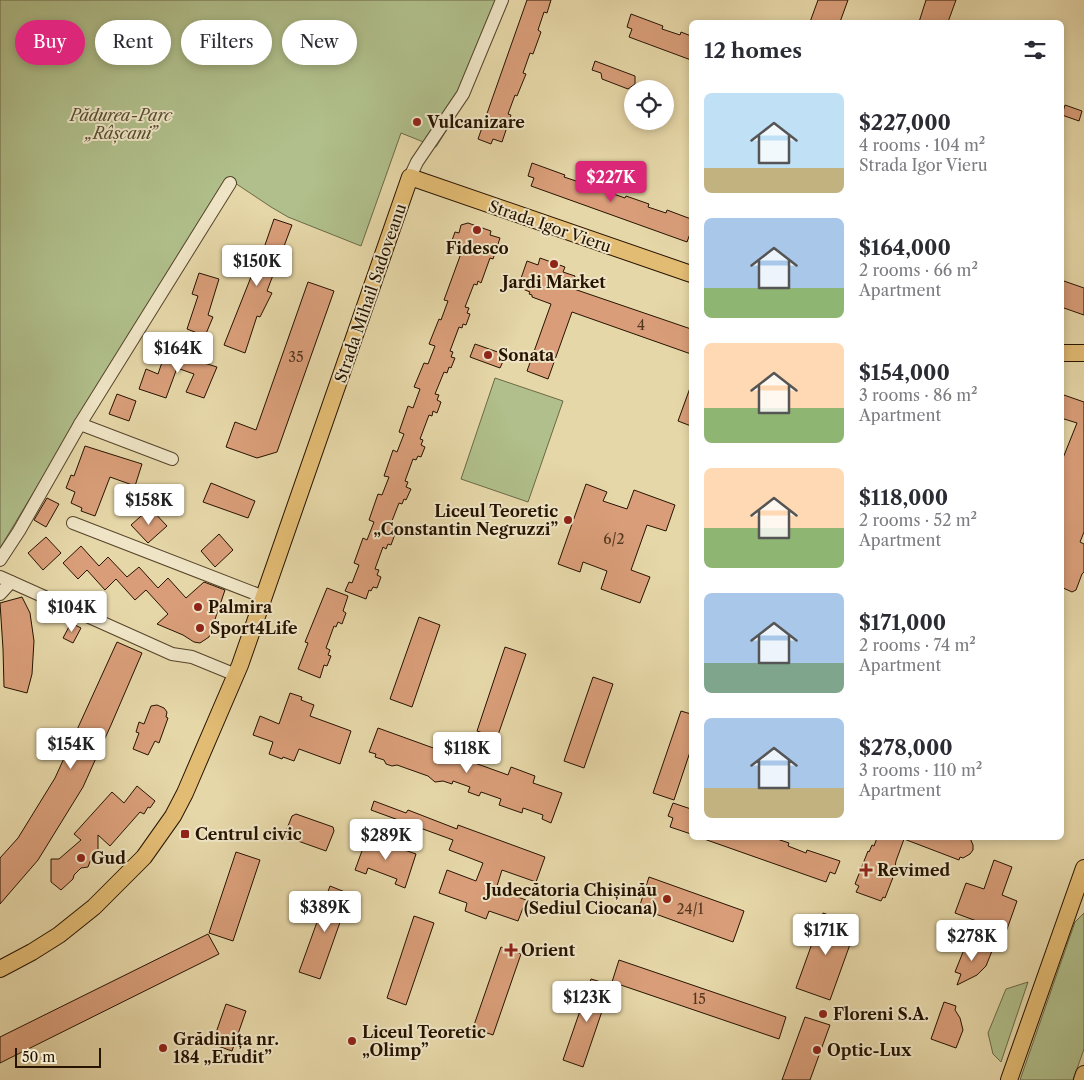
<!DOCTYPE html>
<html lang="en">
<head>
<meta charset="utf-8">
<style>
  :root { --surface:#fff; --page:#f7f7f7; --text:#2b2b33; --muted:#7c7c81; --accent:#db2777 }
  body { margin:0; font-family:"Libre Caslon Text",serif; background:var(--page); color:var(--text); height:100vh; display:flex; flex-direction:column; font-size:19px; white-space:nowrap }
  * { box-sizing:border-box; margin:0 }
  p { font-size:16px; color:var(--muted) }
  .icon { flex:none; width:28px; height:28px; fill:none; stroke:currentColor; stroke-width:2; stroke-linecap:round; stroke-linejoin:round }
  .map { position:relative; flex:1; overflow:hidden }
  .details { position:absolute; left:689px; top:20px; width:375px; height:820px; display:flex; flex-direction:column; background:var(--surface); border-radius:8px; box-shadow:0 2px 8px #0003 }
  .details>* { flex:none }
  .banner { position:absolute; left:15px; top:20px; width:475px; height:45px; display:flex; gap:10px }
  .tools { position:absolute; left:624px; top:80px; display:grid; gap:10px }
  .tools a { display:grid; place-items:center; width:50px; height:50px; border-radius:50%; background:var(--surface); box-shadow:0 2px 8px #0003; font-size:25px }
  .scale { position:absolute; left:15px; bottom:12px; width:86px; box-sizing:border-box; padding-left:5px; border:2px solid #261300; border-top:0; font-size:14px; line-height:18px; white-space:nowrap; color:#261300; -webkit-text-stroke:4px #efe5c6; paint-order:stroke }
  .price { position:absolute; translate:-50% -42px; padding:0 11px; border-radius:5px; background:#fff; color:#222; font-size:16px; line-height:32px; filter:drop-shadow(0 1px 2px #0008) }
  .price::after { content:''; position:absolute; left:50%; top:30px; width:15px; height:11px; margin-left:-8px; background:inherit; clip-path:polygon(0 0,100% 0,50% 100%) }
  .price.active { background:var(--accent); color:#fff }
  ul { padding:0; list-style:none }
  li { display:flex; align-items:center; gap:15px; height:125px; padding:0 15px }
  li span { display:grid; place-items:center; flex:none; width:140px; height:100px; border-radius:8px; color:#555 }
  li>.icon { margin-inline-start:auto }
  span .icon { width:60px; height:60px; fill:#fffc; stroke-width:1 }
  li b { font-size:21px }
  h2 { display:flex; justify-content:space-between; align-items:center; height:60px; padding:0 15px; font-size:21px }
  .tag { padding:0 18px; border-radius:22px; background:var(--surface); box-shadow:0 2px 8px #0003; font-size:18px; line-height:45px }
  .tag.active { background:var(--accent); color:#fff }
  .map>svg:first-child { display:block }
</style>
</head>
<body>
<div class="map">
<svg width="1084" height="1080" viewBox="0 0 1084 1080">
  <rect width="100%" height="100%" fill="#e6d7a8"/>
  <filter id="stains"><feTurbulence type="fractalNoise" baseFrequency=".004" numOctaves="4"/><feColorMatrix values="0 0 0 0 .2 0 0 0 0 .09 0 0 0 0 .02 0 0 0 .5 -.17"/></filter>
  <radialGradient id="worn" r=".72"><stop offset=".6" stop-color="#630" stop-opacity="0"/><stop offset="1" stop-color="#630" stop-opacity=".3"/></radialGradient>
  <!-- green -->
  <g fill="#b0bf8b" stroke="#6b6946">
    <polygon points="0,0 507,0 468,96 436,147 401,133 361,246 288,217 271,207 229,179 76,422 0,548"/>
    <polygon points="495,378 563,401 528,502 461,479"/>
    <polygon points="1084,913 1084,1049 1073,1080 1020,1080 1075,922"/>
    <polygon points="1028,982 1001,1062 993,1054 988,1033 1006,989"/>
  </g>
  <!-- building -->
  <g fill="#d99e79" stroke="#261300">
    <polygon points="527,0 551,0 547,13 544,12 538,30 541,32 533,54 530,53 523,73 526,74 517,96 515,95 508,114 511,115 502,142 493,139 491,144 478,139"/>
    <polygon points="818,0 848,0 840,22 810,22"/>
    <polygon points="926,0 956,0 948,22 919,22"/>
    <polygon points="631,14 663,26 662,29 680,35 681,32 691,36 691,60 629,37 632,29 627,27"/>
    <polygon points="595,61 635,76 635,84 628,89 602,79 601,73 592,70"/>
    <polygon points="1065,105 1082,111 1079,121 1062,115"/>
    <polygon points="532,163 565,175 564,177 582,183 583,181 606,189 605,191 625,198 626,196 649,204 648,207 666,213 667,210 691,219 691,231 687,242 531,186 534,178 528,176"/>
    <polygon points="274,219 292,225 267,291 272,293 260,317 257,316 245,353 224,345 251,277 234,271 238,261 257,268"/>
    <polygon points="468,223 491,231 490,235 500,238 493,259 490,258 481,283 478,281 477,285 474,284 465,307 469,308 467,313 470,314 466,325 463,324 462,328 459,327 450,351 453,352 451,357 455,358 451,368 449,367 447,373 444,372 435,394 439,395 437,400 441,402 437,413 433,411 432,416 429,415 420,439 423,440 421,445 425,447 421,457 418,456 416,460 413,459 405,481 408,482 406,487 411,489 406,500 404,499 402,504 399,503 390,526 393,527 391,533 395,534 391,545 388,544 386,549 383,547 375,569 379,570 377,575 381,577 377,588 373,587 371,591 369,590 366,599 345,591 349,582 352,583 359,565 354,563 363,538 367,540 374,522 369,520 378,494 382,495 389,477 384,476 393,450 397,452 404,434 399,432 408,406 413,408 420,389 414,387 424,363 428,364 435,346 429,344 439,319 441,320 448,301 444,300 463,248 451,243 455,232 459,233 461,225"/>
    <polygon points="540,258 565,267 563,272 575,276 571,288 691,329 691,354 572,312 548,379 527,371 551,304 532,297 532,295 529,294 530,292 518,287 527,261 538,265"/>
    <polygon points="199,273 219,279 208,315 213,317 205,336 187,329 198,296 192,294"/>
    <polygon points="1061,280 1084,288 1084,315 1061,307"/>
    <polygon points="308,282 334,291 277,452 257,458 226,447 235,422 256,430"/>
    <polygon points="169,342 188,349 185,357 217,367 204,398 186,392 194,374 177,368 166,398 139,389 146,369 158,374"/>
    <polygon points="475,344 506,355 500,368 470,357"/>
    <polygon points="690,388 691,388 691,426 678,421"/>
    <polygon points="117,394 136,401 129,421 109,414"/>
    <polygon points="1061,394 1084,402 1084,532 1080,542 1084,544 1084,572 1082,574 1076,590 1072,592 1061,587 1061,463 1077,423 1061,418"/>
    <polygon points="85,446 142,464 135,486 110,477 95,516 81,511 82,508 71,503 75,492 66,488 71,475 74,476"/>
    <polygon points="211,483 255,501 248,518 203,502"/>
    <polygon points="586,484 607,492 603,501 627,509 634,490 675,505 666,531 647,525 631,570 650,577 640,603 601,589 607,571 583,562 580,572 558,564"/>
    <polygon points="47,498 59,504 46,527 34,520"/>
    <polygon points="150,508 167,526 148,543 131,525"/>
    <polygon points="219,534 233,550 215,567 201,551"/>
    <polygon points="46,537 61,553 43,570 28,553"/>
    <polygon points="81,546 99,566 108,557 127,577 139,567 158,588 168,578 186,598 204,582 225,590 209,637 200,643 194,642 183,635 157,624 168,614 146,590 135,600 116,579 105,590 87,570 78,579 63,563"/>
    <polygon points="327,588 348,596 343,611 346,613 342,624 338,622 336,627 334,626 326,648 330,650 328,655 331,656 327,666 324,665 320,678 298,669 308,643 305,642"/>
    <polygon points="22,597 30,613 34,641 32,674 27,693 4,687 3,649 0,603"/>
    <polygon points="419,617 440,625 412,707 390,699"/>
    <polygon points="71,623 81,628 73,643 63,638"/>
    <polygon points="117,642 142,653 111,725 83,787 38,860 0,904 0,858 18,838 55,778"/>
    <polygon points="505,647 526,654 497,738 477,731"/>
    <polygon points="593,677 613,684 584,768 564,761"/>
    <polygon points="290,693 302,697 301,700 314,705 310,716 351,731 340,764 299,749 294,761 283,757 282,759 269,754 273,742 253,735 260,716 279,724"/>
    <polygon points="157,705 164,708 167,712 166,717 168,718 159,743 155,741 148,755 133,749 139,733 136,732 139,722 144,724 151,706"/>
    <polygon points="681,711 691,714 691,749 674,800 653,793"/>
    <polygon points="378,728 508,775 511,767 535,776 533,783 562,793 551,823 542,819 543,815 523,808 522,813 499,805 501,799 481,792 479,796 468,792 470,787 453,781 452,784 443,781 435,782 428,776 397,765 392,766 386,764 384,760 375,757 376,754 369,752"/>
    <polygon points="137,786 155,801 150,808 148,807 144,814 140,812 110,846 98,835 98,852 91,859 88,867 81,868 74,875 73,879 61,890 51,882 51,859 59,859 81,840 74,834 112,792 124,803"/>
    <polygon points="374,801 406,813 408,810 457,829 458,825 545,857 536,882 502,870 496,889 526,900 518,921 489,911 486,919 465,911 467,903 439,893 447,870 476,881 483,863 449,850 453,840 371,810"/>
    <polygon points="673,803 691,809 691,834 670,827 673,818 668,816"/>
    <polygon points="296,814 333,827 334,831 326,851 284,836 292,816"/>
    <polygon points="367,837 416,854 405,888 395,884 397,879 368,868 366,874 355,870"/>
    <polygon points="705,838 774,838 789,843 788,846 806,853 807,850 840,861 835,874 830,872 826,882 704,839"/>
    <polygon points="877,838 970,838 973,845 973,850 970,854 963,858 960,857 959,860 904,839 896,861 895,867 897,867 885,898 883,897 881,901 856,892 859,886 855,884 868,851 869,852 872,845 874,846"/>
    <polygon points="236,852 260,860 233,941 209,933"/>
    <polygon points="994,860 1012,867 1002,895 1017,901 1006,932 955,913 966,883 984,889"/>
    <polygon points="649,877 744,911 733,942 639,908"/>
    <polygon points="330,886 350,894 320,979 299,972"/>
    <polygon points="823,913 857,925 830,1000 796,988"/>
    <polygon points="414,916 434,923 406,1005 387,998"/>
    <polygon points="208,934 219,954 0,1063 0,1037"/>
    <polygon points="967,942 992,951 986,966 977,975 957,985 961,974 955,972"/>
    <polygon points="501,947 521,954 493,1035 473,1028"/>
    <polygon points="619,960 786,1017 779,1039 612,982"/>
    <polygon points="591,979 611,985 583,1067 563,1060"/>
    <polygon points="944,1002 956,1006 955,1010 960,1018 963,1030 956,1048 931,1039"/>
    <polygon points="226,1004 246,1011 232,1051 212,1044"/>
    <polygon points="805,1017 830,1025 810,1080 782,1080"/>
  </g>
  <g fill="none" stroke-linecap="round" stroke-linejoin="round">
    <!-- minor casing -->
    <g stroke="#56442a" stroke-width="14">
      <g id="minor">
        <polyline points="410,177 417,162 463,94 502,0"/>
        <polyline points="80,424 172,459"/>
        <polyline points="73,523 264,597"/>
        <polyline points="0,560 19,531 80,424 230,183"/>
        <polyline points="0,577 172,654 192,657 236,675"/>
        <polyline points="0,594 11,582"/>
      </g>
    </g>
    <!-- major casing -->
    <g stroke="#261300" stroke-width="18">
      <g id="major">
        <polyline points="1061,353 1084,353"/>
        <polyline points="0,969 32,952 59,935 94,907 144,857 173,816 185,793 240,665 410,177 691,274"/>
        <polyline points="1009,1080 1084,868"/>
        <polyline points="1082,1080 1084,1074"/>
      </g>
    </g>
    <!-- minor -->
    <use href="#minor" stroke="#efe5c6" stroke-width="12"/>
    <!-- major -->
    <use href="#major" stroke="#e3bc74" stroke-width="16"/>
  </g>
  <!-- markers -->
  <g fill="#8f2418" stroke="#efe5c6" stroke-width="2">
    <circle cx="417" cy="122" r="5"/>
    <circle cx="477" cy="230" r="5"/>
    <circle cx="554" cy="264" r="5"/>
    <circle cx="488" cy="355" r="5"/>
    <circle cx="568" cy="520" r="5"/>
    <circle cx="198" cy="607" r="5"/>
    <circle cx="200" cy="628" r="5"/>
    <rect x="180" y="829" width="10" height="10" rx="2.5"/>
    <circle cx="81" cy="858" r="5"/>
    <path d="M863.5 862.5h5v5h5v5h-5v5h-5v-5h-5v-5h5z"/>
    <circle cx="667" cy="899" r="5"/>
    <path d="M508.5 942.5h5v5h5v5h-5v5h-5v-5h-5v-5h5z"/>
    <circle cx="823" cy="1014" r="5"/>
    <circle cx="352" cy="1041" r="5"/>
    <circle cx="163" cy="1048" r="5"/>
    <circle cx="817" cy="1050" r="5"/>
  </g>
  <g text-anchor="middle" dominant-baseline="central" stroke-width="4" stroke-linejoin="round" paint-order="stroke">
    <!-- number labels -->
    <g font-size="14" fill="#53361e">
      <text x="641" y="325">4</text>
      <text x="296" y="357">35</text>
      <text x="614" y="539">6/2</text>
      <text x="690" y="909">24/1</text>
      <text x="699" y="999">15</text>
    </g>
    <!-- park labels -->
    <g font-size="16" font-style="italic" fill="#564f31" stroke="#efe5c6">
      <text x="121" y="115">Pădurea-Parc<tspan x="121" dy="18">„Râșcani”</tspan></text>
    </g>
    <!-- poi labels -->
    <g font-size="16" font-weight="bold" fill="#261300" stroke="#efe5c6" text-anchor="start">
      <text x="427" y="122">Vulcanizare</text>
      <text x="477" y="248" text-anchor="middle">Fidesco</text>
      <text x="554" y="282" text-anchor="middle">Jardi Market</text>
      <text x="498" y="355">Sonata</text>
      <text x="558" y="511" text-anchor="end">Liceul Teoretic<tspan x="558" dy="18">„Constantin Negruzzi”</tspan></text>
      <text x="208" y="607">Palmira</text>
      <text x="210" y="628">Sport4Life</text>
      <text x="195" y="834">Centrul civic</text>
      <text x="91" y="858">Gud</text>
      <text x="877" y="870">Revimed</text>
      <text x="657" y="890" text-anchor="end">Judecătoria Chișinău<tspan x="657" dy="18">(Sediul Ciocana)</tspan></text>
      <text x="521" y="950">Orient</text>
      <text x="833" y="1014">Floreni S.A.</text>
      <text x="362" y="1032">Liceul Teoretic<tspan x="362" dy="18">„Olimp”</tspan></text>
      <text x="173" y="1039">Grădinița nr.<tspan x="173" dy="18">184 „Erudit”</tspan></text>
      <text x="827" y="1050">Optic-Lux</text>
    </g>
    <!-- street labels -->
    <g font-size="16" fill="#261300" stroke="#efe5c6">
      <text transform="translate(550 226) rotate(19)">Strada Igor Vieru</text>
      <text transform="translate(370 293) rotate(-71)">Strada Mihail Sadoveanu</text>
    </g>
  </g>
  <rect width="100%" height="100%" filter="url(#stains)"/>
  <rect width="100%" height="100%" fill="url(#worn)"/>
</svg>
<div class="tools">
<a><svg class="icon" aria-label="locate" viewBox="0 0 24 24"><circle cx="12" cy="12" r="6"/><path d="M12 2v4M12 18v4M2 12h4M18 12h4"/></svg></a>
</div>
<div class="scale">50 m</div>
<b class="price active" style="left:611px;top:203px">$227K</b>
<b class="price" style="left:257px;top:287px">$150K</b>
<b class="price" style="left:178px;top:374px">$164K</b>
<b class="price" style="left:149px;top:526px">$158K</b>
<b class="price" style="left:72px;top:633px">$104K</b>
<b class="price" style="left:71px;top:770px">$154K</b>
<b class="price" style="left:467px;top:774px">$118K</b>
<b class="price" style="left:386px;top:861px">$289K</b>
<b class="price" style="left:325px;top:933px">$389K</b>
<b class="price" style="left:826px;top:956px">$171K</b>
<b class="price" style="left:972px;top:962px">$278K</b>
<b class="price" style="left:587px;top:1023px">$123K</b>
<div class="banner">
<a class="tag active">Buy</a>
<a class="tag">Rent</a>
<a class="tag">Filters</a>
<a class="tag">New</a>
</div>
<section class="details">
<h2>12 homes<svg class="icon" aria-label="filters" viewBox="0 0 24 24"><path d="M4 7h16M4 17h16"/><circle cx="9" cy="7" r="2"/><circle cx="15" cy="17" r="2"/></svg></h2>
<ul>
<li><span style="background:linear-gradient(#bfe0f5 75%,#c2b280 0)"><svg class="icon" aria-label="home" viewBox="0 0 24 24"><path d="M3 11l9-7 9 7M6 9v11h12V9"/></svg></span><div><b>$227,000</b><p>4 rooms · 104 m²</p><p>Strada Igor Vieru</p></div></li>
<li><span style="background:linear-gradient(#a9c7e8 70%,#8fb573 0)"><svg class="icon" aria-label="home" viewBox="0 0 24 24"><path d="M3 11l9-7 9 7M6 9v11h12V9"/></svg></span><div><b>$164,000</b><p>2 rooms · 66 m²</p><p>Apartment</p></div></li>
<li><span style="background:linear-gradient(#ffd9b3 65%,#8fb573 0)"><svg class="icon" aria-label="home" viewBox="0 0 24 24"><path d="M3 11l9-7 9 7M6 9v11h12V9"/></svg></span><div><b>$154,000</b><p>3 rooms · 86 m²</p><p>Apartment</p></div></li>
<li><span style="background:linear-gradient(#ffd9b3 60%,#8fb573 0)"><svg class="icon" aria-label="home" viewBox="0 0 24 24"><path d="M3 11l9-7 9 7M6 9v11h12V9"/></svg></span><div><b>$118,000</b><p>2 rooms · 52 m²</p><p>Apartment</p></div></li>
<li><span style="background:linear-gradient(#a9c7e8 70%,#7fa58c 0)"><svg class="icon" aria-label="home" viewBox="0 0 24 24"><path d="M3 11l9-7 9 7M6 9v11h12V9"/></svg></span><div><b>$171,000</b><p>2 rooms · 74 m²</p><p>Apartment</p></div></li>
<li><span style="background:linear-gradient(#a9c7e8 70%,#c2b280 0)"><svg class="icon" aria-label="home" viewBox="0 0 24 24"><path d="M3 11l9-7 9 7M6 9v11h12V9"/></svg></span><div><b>$278,000</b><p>3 rooms · 110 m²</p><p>Apartment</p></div></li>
</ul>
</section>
</div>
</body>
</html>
